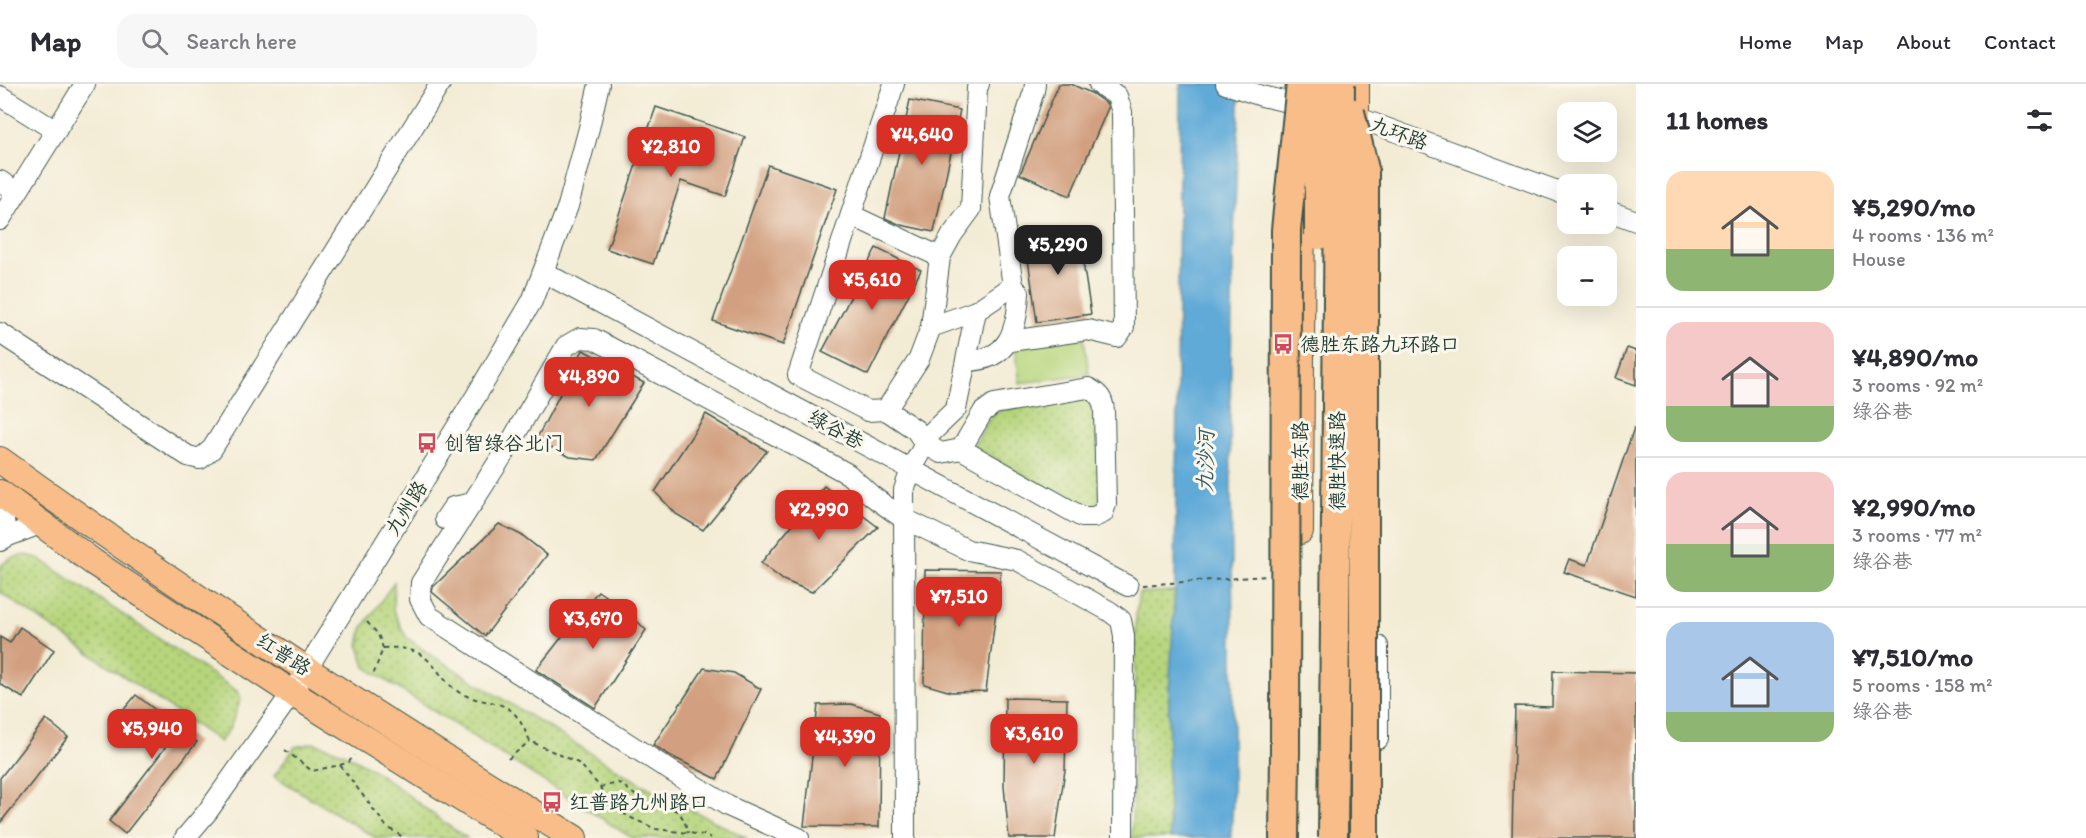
<!DOCTYPE html>
<html lang="en">
<head>
<meta charset="utf-8">
<style>
  :root { --surface:#fff; --page:#f7f7f7; --text:#2b2b33; --muted:#7c7c81; --line:#e1e1e2; --accent:#d93025 }
  body { margin:0; font-family:Itim,"LXGW WenKai TC",sans-serif; background:var(--page); color:var(--text); height:100vh; display:flex; flex-direction:column; font-size:22px; white-space:nowrap }
  * { box-sizing:border-box; margin:0 }
  p { font-size:20px; color:var(--muted) }
  .icon { flex:none; width:33px; height:33px; fill:none; stroke:currentColor; stroke-width:2; stroke-linecap:round; stroke-linejoin:round }
  .map { position:relative; flex:1; overflow:hidden }
  .side { display:flex; flex-direction:column; background:var(--surface); width:450px }
  .side>* { flex:none }
  .controls { position:absolute; left:1557px; top:18px; display:grid; gap:12px }
  .controls a { display:grid; place-items:center; width:60px; height:60px; border-radius:12px; background:var(--surface); box-shadow:0 6px 24px #0002; font-size:30px }
  .price { position:absolute; translate:-50% -51px; padding:0 14px; border-radius:12px; background:var(--accent); color:#fff; font-size:20px; line-height:39px; filter:drop-shadow(0 2px 3px #0008) }
  .price::after { content:''; position:absolute; left:50%; top:36px; width:18px; height:14px; margin-left:-9px; background:inherit; clip-path:polygon(0 0,100% 0,50% 100%) }
  .price.current { background:#222; color:#fff }
  ul { padding:0; list-style:none }
  li { display:flex; align-items:center; gap:18px; height:150px; padding:0 30px }
  li+li { border-top:2px solid var(--line) }
  li span { display:grid; place-items:center; flex:none; width:168px; height:120px; border-radius:18px; color:#555 }
  li>.icon { margin-inline-start:auto }
  span .icon { width:72px; height:72px; fill:#fffc; stroke-width:1 }
  li b { font-size:26px }
  h2 { display:flex; justify-content:space-between; align-items:center; height:72px; padding:0 30px; font-size:26px }
  header { display:flex; align-items:center; gap:36px; box-sizing:border-box; height:84px; padding:0 30px; background:var(--surface); border-bottom:2px solid var(--line) }
  header strong { font-size:28px }
  nav { display:flex; gap:33px; margin-inline-start:auto; font-size:21px }
  .search { width:420px; height:54px; background:var(--page); display:flex; align-items:center; gap:15px; box-sizing:border-box; padding:0 21px; border-radius:18px; color:var(--muted); font-size:22px }
  main { display:flex; flex:1; min-height:0 }
  .map>svg:first-child { display:block }
</style>
</head>
<body>
<header>
<strong>Map</strong>
<div class="search"><svg class="icon" aria-label="search" viewBox="0 0 24 24"><circle cx="10" cy="10" r="6"/><path d="M15 15l6 6"/></svg>Search here</div>
<nav><a>Home</a><a>Map</a><a>About</a><a>Contact</a></nav>
</header>
<main>
<div class="map">
<svg width="1636" height="754" viewBox="0 0 1636 754">
  <defs>
    <pattern id="grass-dots" width="8" height="8" patternUnits="userSpaceOnUse" patternTransform="scale(1.5)"><rect width="8" height="8" fill="#b6d57c"/><path d="M2 2h.1M6 6h.1" fill="none" stroke="#93ae66" stroke-width="1.8" stroke-linecap="round"/></pattern>
  </defs>
  <rect width="100%" height="100%" fill="#fbf7ec"/>
  <filter id="ink" filterUnits="userSpaceOnUse"><feTurbulence type="fractalNoise" baseFrequency=".0167" numOctaves="2"/><feDisplacementMap in="SourceGraphic" scale="12" xChannelSelector="R" yChannelSelector="G"/><feConvolveMatrix kernelMatrix="1 2 1 2 8 2 1 2 1" color-interpolation-filters="sRGB"/></filter>
  <filter id="wash" filterUnits="userSpaceOnUse"><feTurbulence type="fractalNoise" baseFrequency=".008" numOctaves="4" result="noise"/><feDisplacementMap in="SourceGraphic" scale="24" xChannelSelector="R" yChannelSelector="G"/><feGaussianBlur stdDeviation="1.35" result="paint"/><feColorMatrix in="noise" values="0 0 0 0 0 0 0 0 0 0 0 0 0 0 0 0 0 1.4 0 .05"/><feComposite in="paint" operator="in"/></filter>
  <g filter="url(#wash)">
    <rect width="100%" height="100%" fill="#f3ecd5"/>
    <!-- grass -->
    <g fill="url(#grass-dots)" stroke="#6a8958" stroke-width="1.5">
      <polygon points="1085,311 1098,323 1100,416 1092,429 973,363 992,331 1002,326"/>
      <polygon points="26,471 38,474 237,607 241,614 230,644 220,658 0,508 0,482 11,474"/>
      <polygon points="394,498 393,526 406,553 431,571 639,699 747,754 632,754 365,583 359,562 362,545"/>
      <path d="M1175,507C1171,590 1167,671 1170,754H1132L1136,529L1139,509Z"/>
      <path d="M314,659C374,674 416,723 467,754H376L274,692L295,663Z"/>
    </g>
    <!-- green -->
    <polygon fill="#b6d57c" stroke="#6a8958" stroke-width="1.5" points="1084,253 1089,290 1020,299 1015,262"/>
    <!-- water -->
    <polygon fill="#60aad8" stroke="#407486" stroke-width="1.5" points="1180,0 1240,0 1233,174 1230,333 1233,545 1233,714 1231,754 1170,754 1168,703 1169,610 1175,507"/>
    <g id="blocks">
      <!-- building -->
      <g fill="#d2a080">
        <polygon points="1059,0 1071,0 1091,9 1107,20 1108,24 1070,112 1020,90"/>
        <polygon points="910,16 960,26 934,148 901,141 885,134"/>
        <polygon points="656,23 745,53 725,112 681,97 653,180 607,165"/>
        <polygon points="768,81 837,105 783,261 713,237"/>
        <polygon points="1078,146 1091,230 1037,238 1025,154"/>
        <polygon points="876,164 921,186 868,291 822,268"/>
        <polygon points="1627,264 1636,267 1636,301 1616,294"/>
        <polygon points="583,266 644,299 596,376 570,373 536,356"/>
        <polygon points="706,330 767,367 703,446 676,430 655,408"/>
        <polygon points="1634,344 1636,345 1636,512 1564,488 1569,475 1587,481"/>
        <polygon points="824,402 878,443 812,508 783,496 761,479"/>
        <polygon points="499,440 523,452 547,471 485,552 432,508 433,503"/>
        <polygon points="925,486 1001,487 986,607 951,608 924,600"/>
        <polygon points="598,507 627,527 646,546 595,624 536,586"/>
        <polygon points="20,543 54,566 23,614 0,600 0,553 10,559"/>
        <polygon points="704,584 734,589 761,605 717,695 671,672 653,661"/>
        <polygon points="1553,587 1636,589 1636,754 1512,754 1515,622 1552,623"/>
        <polygon points="136,611 197,658 125,750 109,737 165,664 121,629"/>
        <polygon points="1005,614 1067,615 1065,686 1055,754 1009,754 1004,702"/>
        <polygon points="851,620 880,629 879,743 804,742 818,621"/>
        <polygon points="46,635 68,653 0,739 0,694"/>
      </g>
    </g>
  </g>
  <g filter="url(#ink)">
    <use href="#blocks" fill-opacity="0" stroke="#3f574c" stroke-width="1.5"/>
    <g fill="none" stroke-linecap="round" stroke-linejoin="round">
      <!-- minor casing -->
      <g stroke="#3f574c" stroke-width="22">
        <g id="minor">
          <path d="M894,0L798,291L868,327L886,326L916,346L925,360L941,369L961,365L983,328L994,320L1088,304C1099,310 1103,314 1104,327L1106,420L1103,429L1094,433H1082L961,365"/>
          <polyline points="1226,0 1262,12 1310,23"/>
          <polyline points="0,12 56,47"/>
          <polyline points="1344,30 1356,33 1568,111"/>
          <polyline points="0,97 17,108"/>
          <polyline points="1606,126 1636,137"/>
          <polyline points="851,131 940,173"/>
          <polyline points="0,136 85,0"/>
          <polyline points="543,188 1128,502"/>
          <polyline points="931,243 976,227 1013,202"/>
          <polyline points="0,249 188,372 200,375 212,365 440,0"/>
          <polyline points="1010,257 1088,246 1117,253 1124,243 1122,28 1117,12 1099,0"/>
          <path d="M966,277C1009,277 1017,246 1019,209L1013,202L1000,112L1034,7L1035,0"/>
          <polyline points="886,326 919,275 931,243 940,173 952,151 971,125 977,4 979,0"/>
          <polyline points="1,409 6,453"/>
          <polyline points="445,435 453,423 473,419"/>
          <polyline points="0,457 6,453 40,440"/>
          <polyline points="1378,655 1378,562"/>
          <polyline points="185,754 208,727 292,609 476,312 532,217 568,122 589,44 599,0"/>
          <polyline points="799,754 728,722 671,687 429,532 420,515 421,499 508,363 566,262 580,254 594,255 817,373 848,390 872,412 901,433 968,466 1017,476 1109,527 1121,536 1124,552 1123,754"/>
          <polyline points="905,754 904,406 911,385 931,349 956,325 976,227"/>
        </g>
      </g>
      <!-- major casing -->
      <g stroke="#3f574c" stroke-width="28">
        <g id="major">
          <polyline points="1356,51 1356,0"/>
          <path d="M0,376C186,510 379,635 574,754"/>
          <polyline points="0,409 93,478 292,609 525,754"/>
          <polyline points="1300,447 1302,99"/>
        </g>
      </g>
      <!-- highway casing -->
      <g stroke="#3f574c" stroke-width="32">
        <g id="highway">
          <polyline points="1284,754 1285,667"/>
          <polyline points="1364,754 1364,706"/>
        </g>
      </g>
      <!-- path -->
      <g stroke="#3f574c" stroke-width="2" stroke-dasharray="4.5 4.5" stroke-linecap="butt">
        <polyline points="1143,501 1266,492"/>
        <polyline points="367,538 378,550 383,564 374,589"/>
        <path d="M383,564C396,563 412,564 423,572C439,583 445,604 467,612C482,619 501,616 514,629C521,637 525,647 530,657L580,680L600,703L607,718L629,733L656,745L704,751L711,754"/>
        <polyline points="285,666 312,687 340,681 386,742 404,754"/>
        <polyline points="508,675 530,657"/>
        <polyline points="340,681 349,678 354,671"/>
        <path d="M600,703L619,699C627,704 634,711 642,716C666,728 680,715 688,749"/>
      </g>
      <!-- minor -->
      <use href="#minor" stroke="#fff" stroke-width="20"/>
      <!-- major -->
      <use href="#major" stroke="#f8bd89" stroke-width="26"/>
      <!-- highway -->
      <use href="#highway" stroke="#f8bd89" stroke-width="28"/>
      <!-- highway-bridge casing -->
      <g stroke="#3f574c" stroke-width="32" stroke-linecap="butt">
        <g id="highway-bridge">
          <polyline points="1319,0 1319,151"/>
          <polyline points="1350,28 1364,85 1364,706"/>
          <polyline points="1285,667 1286,146 1301,0"/>
          <polyline points="1333,754 1340,0"/>
        </g>
      </g>
      <!-- highway-bridge -->
      <use href="#highway-bridge" stroke="#f8bd89" stroke-width="28"/>
    </g>
  </g>
  <!-- icons -->
  <defs>
    <g id="bus-bare" transform="scale(1.62)"><path d="M-5-6H5V4H4V6H2V4H-2V6H-4V4H-5ZM-3.5-4V0h7V-4ZM-3.5 1.2v1.5H-2V1.2ZM2 1.2v1.5H3.5V1.2Z" fill="#d1495b" stroke="#fbf7ec" stroke-width="2.5" paint-order="stroke"/></g>
  </defs>
  <g fill-rule="evenodd">
    <use href="#bus-bare" x="1283" y="260"/>
    <use href="#bus-bare" x="427" y="359"/>
    <use href="#bus-bare" x="552" y="718"/>
  </g>
  <g text-anchor="middle" dominant-baseline="central" stroke-width="6" stroke-linejoin="round" paint-order="stroke">
    <!-- street labels -->
    <g font-size="20" fill="#1f3d34" stroke="#fbf7ec">
      <text transform="translate(1399 49) rotate(20)">九环路</text>
      <text transform="translate(836 345) rotate(28)">绿谷巷</text>
      <text transform="translate(1300 377) rotate(-90)">德胜东路</text>
      <text transform="translate(1337 377) rotate(-90)">德胜快速路</text>
      <text transform="translate(406 424) rotate(-58)">九州路</text>
      <text transform="translate(284 570) rotate(33)">红普路</text>
    </g>
    <!-- poi labels -->
    <g font-size="20" fill="#1f3d34" stroke="#fbf7ec" text-anchor="start">
      <text x="1300" y="260">德胜东路九环路口</text>
      <text x="444" y="359">创智绿谷北门</text>
      <text x="569" y="718">红普路九州路口</text>
    </g>
    <!-- water labels -->
    <g font-size="21" font-style="italic" fill="#325e65" stroke="#fbf7ec">
      <text transform="translate(1205 377) rotate(-89)">九沙河</text>
    </g>
  </g>
</svg>
<div class="controls">
<a><svg class="icon" aria-label="layers" viewBox="0 0 24 24"><path d="M12 4l9 5-9 5-9-5zM3 14l9 5 9-5"/></svg></a>
<a>+</a>
<a>−</a>
</div>
<b class="price" style="left:922px;top:82px">¥4,640</b>
<b class="price" style="left:671px;top:94px">¥2,810</b>
<b class="price current" style="left:1058px;top:192px">¥5,290</b>
<b class="price" style="left:872px;top:227px">¥5,610</b>
<b class="price" style="left:589px;top:324px">¥4,890</b>
<b class="price" style="left:819px;top:457px">¥2,990</b>
<b class="price" style="left:959px;top:544px">¥7,510</b>
<b class="price" style="left:593px;top:566px">¥3,670</b>
<b class="price" style="left:152px;top:676px">¥5,940</b>
<b class="price" style="left:1034px;top:681px">¥3,610</b>
<b class="price" style="left:845px;top:684px">¥4,390</b>
</div>
<section class="side">
<h2>11 homes<svg class="icon" aria-label="filters" viewBox="0 0 24 24"><path d="M4 7h16M4 17h16"/><circle cx="9" cy="7" r="2"/><circle cx="15" cy="17" r="2"/></svg></h2>
<ul>
<li><span style="background:linear-gradient(#ffd9b3 65%,#8fb573 0)"><svg class="icon" aria-label="home" viewBox="0 0 24 24"><path d="M3 11l9-7 9 7M6 9v11h12V9"/></svg></span><div><b>¥5,290/mo</b><p>4 rooms · 136 m²</p><p>House</p></div></li>
<li><span style="background:linear-gradient(#f6c9c9 70%,#8fb573 0)"><svg class="icon" aria-label="home" viewBox="0 0 24 24"><path d="M3 11l9-7 9 7M6 9v11h12V9"/></svg></span><div><b>¥4,890/mo</b><p>3 rooms · 92 m²</p><p>绿谷巷</p></div></li>
<li><span style="background:linear-gradient(#f6c9c9 60%,#8fb573 0)"><svg class="icon" aria-label="home" viewBox="0 0 24 24"><path d="M3 11l9-7 9 7M6 9v11h12V9"/></svg></span><div><b>¥2,990/mo</b><p>3 rooms · 77 m²</p><p>绿谷巷</p></div></li>
<li><span style="background:linear-gradient(#a9c7e8 75%,#8fb573 0)"><svg class="icon" aria-label="home" viewBox="0 0 24 24"><path d="M3 11l9-7 9 7M6 9v11h12V9"/></svg></span><div><b>¥7,510/mo</b><p>5 rooms · 158 m²</p><p>绿谷巷</p></div></li>
</ul>
</section>
</main>
</body>
</html>
